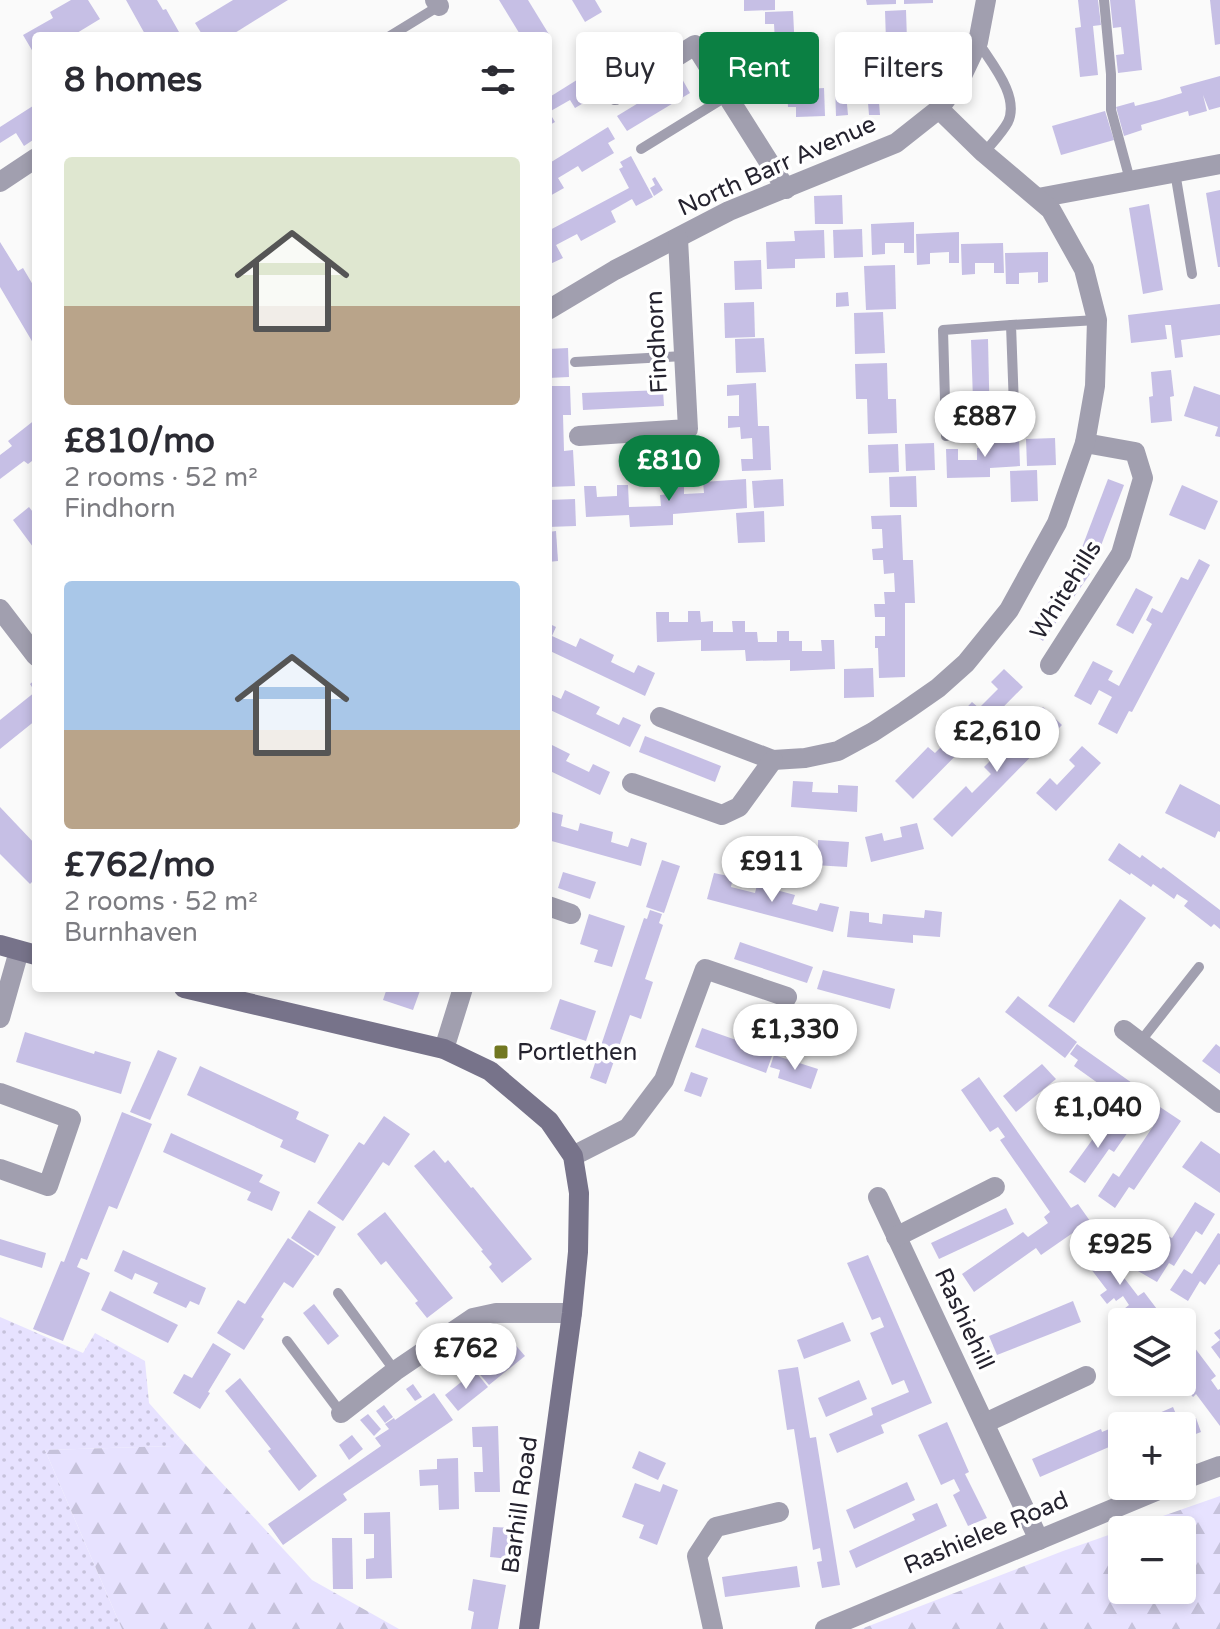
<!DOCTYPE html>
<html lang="en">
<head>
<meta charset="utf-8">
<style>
  :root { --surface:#fff; --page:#f7f7f7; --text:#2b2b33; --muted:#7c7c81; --accent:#0b8043 }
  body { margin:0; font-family:"Varela Round",sans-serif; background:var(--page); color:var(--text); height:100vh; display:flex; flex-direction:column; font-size:30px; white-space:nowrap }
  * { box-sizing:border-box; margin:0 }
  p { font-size:26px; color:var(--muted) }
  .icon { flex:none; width:44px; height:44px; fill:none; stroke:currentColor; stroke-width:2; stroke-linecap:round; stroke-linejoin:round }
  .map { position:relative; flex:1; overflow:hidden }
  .details { position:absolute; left:32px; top:32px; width:520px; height:960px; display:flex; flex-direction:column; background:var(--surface); border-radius:8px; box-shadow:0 4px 12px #0003 }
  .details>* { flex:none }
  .hud { position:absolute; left:576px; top:32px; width:524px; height:72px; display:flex; gap:16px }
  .controls { position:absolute; left:1108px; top:1308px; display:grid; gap:16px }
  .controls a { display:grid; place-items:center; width:88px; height:88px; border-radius:8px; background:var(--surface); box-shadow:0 4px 12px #0003; font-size:40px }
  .price { position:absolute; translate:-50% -68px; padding:0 18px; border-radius:28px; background:#fff; color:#222; font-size:26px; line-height:52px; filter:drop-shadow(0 2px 4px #0008) }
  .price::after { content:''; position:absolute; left:50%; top:48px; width:24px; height:18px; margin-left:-12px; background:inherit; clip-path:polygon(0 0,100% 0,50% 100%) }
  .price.current { background:var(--accent); color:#fff }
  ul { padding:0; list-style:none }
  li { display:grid; align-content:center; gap:16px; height:424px; padding:0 32px }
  li span { display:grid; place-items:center; height:248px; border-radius:8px; color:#555 }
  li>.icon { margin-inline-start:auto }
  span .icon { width:144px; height:144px; fill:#fffc; stroke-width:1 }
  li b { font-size:34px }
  h2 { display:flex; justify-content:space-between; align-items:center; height:96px; padding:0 32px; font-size:34px }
  .pill { padding:0 28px; border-radius:8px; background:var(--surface); box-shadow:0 4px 12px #0003; font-size:28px; line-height:72px }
  .pill.current { background:var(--accent); color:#fff }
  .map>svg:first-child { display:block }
</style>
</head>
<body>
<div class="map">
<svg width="1220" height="1629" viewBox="0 0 1220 1629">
  <defs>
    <pattern id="grass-dots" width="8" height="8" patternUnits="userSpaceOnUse" patternTransform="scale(2)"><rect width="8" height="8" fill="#e7e2ff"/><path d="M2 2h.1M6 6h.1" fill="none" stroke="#c6c2db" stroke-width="1.8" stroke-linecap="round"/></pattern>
    <pattern id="forest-firs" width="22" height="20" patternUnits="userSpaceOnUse" patternTransform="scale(2)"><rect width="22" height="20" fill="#e7e2ff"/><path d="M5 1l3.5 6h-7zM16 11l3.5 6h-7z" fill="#c6c2db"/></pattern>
  </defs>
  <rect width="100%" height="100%" fill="#fafafa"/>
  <!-- grass -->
  <polygon fill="url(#grass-dots)" points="0,1317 83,1353 95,1333 145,1361 149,1403 180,1438 173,1446 45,1450 122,1629 0,1629"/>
  <!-- forest -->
  <g fill="url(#forest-firs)" fill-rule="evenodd">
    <polygon points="180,1438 312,1580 399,1629 122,1629 45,1450 172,1446"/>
    <path d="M1220,1496V1629H861L1063,1551ZM1122,1530H1182V1590H1122Z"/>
  </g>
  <!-- building -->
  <g fill="#c6bfe5">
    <polygon points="71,0 88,0 100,19 72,36 36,36 36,57 23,35 53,18 50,12"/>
    <polygon points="126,0 157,0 163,10 166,9 179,32 176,33 178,36 146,36"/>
    <polygon points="233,0 288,0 230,36 203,36 195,23"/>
    <polygon points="499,0 528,0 550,36 521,36"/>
    <polygon points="572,0 595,0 602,12 585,22"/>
    <polygon points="744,0 775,0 775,10 744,11"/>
    <polygon points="866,0 896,0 896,4 867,5"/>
    <polygon points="904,0 933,0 933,3 904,4"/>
    <polygon points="1078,0 1098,0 1101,25 1093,26 1098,75 1080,77 1075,28 1081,27"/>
    <polygon points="1110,0 1135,0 1142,70 1118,73 1116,55 1124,54 1121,27 1113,28"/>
    <polygon points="1210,0 1220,0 1220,44 1215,45"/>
    <polygon points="906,10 907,40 922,40 923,68 899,69 898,41 886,41 885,11"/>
    <polygon points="793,11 795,51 766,52 766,43 775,42 774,24 765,24 765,12"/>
    <polygon points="805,53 807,83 778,84 776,54"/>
    <polygon points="906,73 907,101 879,102 880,115 869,115 868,103 847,104 848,115 836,116 835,85 878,84 878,75"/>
    <polygon points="1220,76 1220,107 1209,110 1203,95 1207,111 1189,116 1188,111 1141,125 1142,130 1124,136 1116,107 1134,102 1135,106 1159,100 1182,93 1180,87"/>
    <polygon points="681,77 690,93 627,131 617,116"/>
    <polygon points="580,78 592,98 575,108 570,100 549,112 555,122 548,126 548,98"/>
    <polygon points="824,88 825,116 796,117 796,107 788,107 787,90"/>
    <polygon points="36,104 36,138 24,146 16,133 0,143 0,127"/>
    <polygon points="1105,111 1114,140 1061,155 1052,126"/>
    <polygon points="608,127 615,139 608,143 614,153 582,172 578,166 558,178 564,188 548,197 548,164"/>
    <polygon points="631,156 653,197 636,206 632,199 611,211 616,222 581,241 577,234 556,245 563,258 548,265 548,231 629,188 619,169 623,167 620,162"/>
    <polygon points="655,177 663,190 654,196 650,188 655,185 652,179"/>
    <polygon points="1220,190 1220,267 1218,267 1206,193"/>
    <polygon points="842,195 843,224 815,224 814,196"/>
    <polygon points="1149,204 1163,290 1143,294 1129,208"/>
    <polygon points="914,222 914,253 904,253 904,243 885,243 885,254 872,255 871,224"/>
    <polygon points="862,229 863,257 834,258 833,230"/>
    <polygon points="824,230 825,258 795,259 795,268 767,269 766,242 795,241 794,231"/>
    <polygon points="959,232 959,263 949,263 949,252 930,253 930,264 917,265 916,234"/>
    <polygon points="0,242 18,271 23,268 36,290 36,348 0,287"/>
    <polygon points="1003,243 1004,273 994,273 994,263 975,263 975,274 962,275 961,244"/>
    <polygon points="1048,252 1048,282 1038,283 1038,272 1019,273 1019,284 1006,284 1005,253"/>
    <polygon points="761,260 762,289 735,290 734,261"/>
    <polygon points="895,265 896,309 866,310 864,266"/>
    <polygon points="848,292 849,306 836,307 836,293"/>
    <polygon points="754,302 755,337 725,338 724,303"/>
    <polygon points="1220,304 1220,335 1181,340 1183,357 1175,358 1171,325 1165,325 1167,339 1131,343 1128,315"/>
    <polygon points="883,312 885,353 855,354 854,313"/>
    <polygon points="764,338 766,372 736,373 735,339"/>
    <polygon points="988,339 990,430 974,431 971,340"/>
    <polygon points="568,348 569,377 548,378 548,349"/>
    <polygon points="887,363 888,399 896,399 897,433 868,434 867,399 856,399 855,364"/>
    <polygon points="1171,370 1174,396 1170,397 1172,421 1151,423 1149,397 1153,396 1151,372"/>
    <polygon points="756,383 758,426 769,426 771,470 742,471 741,459 753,459 752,438 741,439 740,427 728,428 728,416 739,416 739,395 727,396 727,385"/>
    <polygon points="548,386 570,386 571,415 563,415 564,451 573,450 575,486 548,487"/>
    <polygon points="1194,386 1220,395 1220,437 1215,436 1218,427 1184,416"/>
    <polygon points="663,390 664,406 583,410 582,393"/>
    <polygon points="36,419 36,458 28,464 24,461 0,479 0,455 12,446 8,441"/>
    <polygon points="1019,438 1020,466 990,468 990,477 947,478 946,449 958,449 958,460 977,460 977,448 989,448 989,439"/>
    <polygon points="1055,438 1056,465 1027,466 1026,439"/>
    <polygon points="934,443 935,470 906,471 905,444"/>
    <polygon points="898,444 899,472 869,473 868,445"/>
    <polygon points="1037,470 1038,501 1011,502 1010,471"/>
    <polygon points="916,476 917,507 890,507 889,477"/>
    <polygon points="746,479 747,508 673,514 673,525 630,527 629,515 586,517 584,486 596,486 597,497 617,496 617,485 628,485 629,507 661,506 660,495 671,494 671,483 684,483 684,494 704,493 703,482"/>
    <polygon points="783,479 784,506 754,508 752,481"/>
    <polygon points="1108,479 1124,485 1094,564 1078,558"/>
    <polygon points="1182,485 1218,501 1205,530 1169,515"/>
    <polygon points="575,499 576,526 548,527 548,500"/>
    <polygon points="29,507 36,516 36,551 13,520"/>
    <polygon points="764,511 765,542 738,543 736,513"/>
    <polygon points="901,515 903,560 913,560 915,603 905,603 905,677 879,678 878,648 875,648 875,636 885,636 885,617 875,617 874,604 885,604 884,592 895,592 894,573 884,574 883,560 873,560 872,549 883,548 882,529 872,529 871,516"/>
    <polygon points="556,531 558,561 548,562 548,532"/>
    <polygon points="1199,559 1210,565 1132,712 1129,711 1117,734 1098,724 1112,697 1099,690 1091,705 1074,696 1093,661 1113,671 1108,680 1119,686 1152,624 1146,620 1152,608 1162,613 1181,577 1188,580"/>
    <polygon points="1075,564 1090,574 1043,641 1029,631"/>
    <polygon points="1136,588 1153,597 1133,634 1116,625"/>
    <polygon points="688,611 700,611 701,622 713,621 713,632 733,632 732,621 745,621 745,632 757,632 758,642 777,642 777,631 789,631 789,641 802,641 802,651 822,651 821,640 834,640 835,669 790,671 790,660 746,661 745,650 701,651 701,640 657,642 656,612 669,612 669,622 688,622"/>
    <polygon points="548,623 556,627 552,636 576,647 580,638 614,655 611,662 634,673 638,665 655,673 645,696 548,650"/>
    <polygon points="873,668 874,697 844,698 844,669"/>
    <polygon points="1004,669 1023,687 913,799 895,781 928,747 935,753 953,735 946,729 972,702 979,708 998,689 991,682"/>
    <polygon points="36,679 36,720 0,749 0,720 35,692 30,684"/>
    <polygon points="565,690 600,707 596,714 619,725 623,717 641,725 630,747 548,709 548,693 561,699"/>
    <polygon points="1043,707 1062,725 952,837 933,819 966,786 972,793 991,774 984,767 1011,740 1018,746 1036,728 1029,721"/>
    <polygon points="645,736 721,766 715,782 639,752"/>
    <polygon points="548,743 570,754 566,761 589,772 593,764 610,772 600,795 548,770"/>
    <polygon points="1082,746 1101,763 1056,811 1036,793 1050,778 1057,785 1075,766 1069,760"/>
    <polygon points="793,781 813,782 812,792 838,793 838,785 858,786 857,812 791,807"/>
    <polygon points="1180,784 1220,805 1220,832 1218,831 1215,838 1165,813"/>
    <polygon points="0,807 36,845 36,878 30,884 0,854"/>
    <polygon points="548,811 563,815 561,826 578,831 580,823 613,832 611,842 628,847 631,838 647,843 641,866 548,840"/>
    <polygon points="917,823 924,849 871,862 865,837 882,833 884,841 902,837 900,827"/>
    <polygon points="783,836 803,837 803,847 818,848 818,840 849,842 847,867 781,863"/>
    <polygon points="1119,843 1140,858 1142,855 1161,869 1163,867 1220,910 1220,929 1214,924 1211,927 1184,906 1188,901 1177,894 1174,899 1153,884 1151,887 1131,873 1130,875 1108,860"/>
    <polygon points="662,860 680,866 664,913 646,907"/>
    <polygon points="563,872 596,882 590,899 558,888"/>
    <polygon points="714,873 733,877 731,887 755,893 757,885 795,895 792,904 817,911 820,903 839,907 833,932 707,899"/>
    <polygon points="1120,899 1146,918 1074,1023 1048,1006"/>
    <polygon points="650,910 662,914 659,923 663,925 645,979 653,982 641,1019 630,1015 606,1084 590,1078 644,918 647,919"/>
    <polygon points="925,910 942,912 940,937 913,935 913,943 847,937 850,911 869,913 869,922 882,924 883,914 924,918"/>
    <polygon points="589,914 625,926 612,967 594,962 598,950 580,944"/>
    <polygon points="740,942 813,967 807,983 734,959"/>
    <polygon points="823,970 895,989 890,1009 817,989"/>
    <polygon points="387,988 421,988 413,1010 383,1000"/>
    <polygon points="1018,996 1077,1042 1065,1058 1005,1012"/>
    <polygon points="560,999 596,1011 586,1041 550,1029"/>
    <polygon points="702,1028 773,1053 766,1073 695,1047"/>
    <polygon points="25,1032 94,1054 95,1051 131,1062 121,1094 16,1062"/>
    <polygon points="1077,1044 1156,1100 1154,1103 1181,1121 1134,1190 1129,1187 1115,1208 1098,1196 1113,1173 1119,1177 1156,1122 1145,1115 1144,1116 1074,1066 1078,1060 1070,1054"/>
    <polygon points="1216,1044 1220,1047 1220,1074 1202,1061"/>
    <polygon points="158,1050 177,1058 150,1120 130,1112"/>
    <polygon points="774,1055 818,1069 811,1089 778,1078 780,1070 770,1067"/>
    <polygon points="1042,1064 1056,1079 1016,1112 1003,1096"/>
    <polygon points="200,1066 299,1112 296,1119 329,1135 315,1163 280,1147 283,1140 187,1095"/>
    <polygon points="691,1072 708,1078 701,1097 684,1091"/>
    <polygon points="979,1077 1071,1208 1078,1204 1090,1221 1041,1255 1036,1248 974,1292 962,1274 1023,1232 1028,1237 1048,1223 1044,1217 1050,1212 1000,1140 1005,1137 998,1127 990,1132 961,1090"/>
    <polygon points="122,1112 152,1124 117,1209 109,1206 87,1260 81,1258 77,1267 90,1273 63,1341 33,1329 61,1261 64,1262"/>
    <polygon points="384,1116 410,1134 389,1166 383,1162 343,1221 317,1203 359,1142 364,1145"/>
    <polygon points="1108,1118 1128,1132 1114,1152 1109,1149 1085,1183 1069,1172"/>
    <polygon points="171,1133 263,1175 259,1182 280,1192 272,1211 247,1200 251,1192 163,1152"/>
    <polygon points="1201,1141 1220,1154 1220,1193 1182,1167"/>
    <polygon points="434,1150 445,1163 448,1160 471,1188 473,1187 532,1259 502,1283 489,1267 492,1264 481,1251 483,1250 414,1166"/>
    <polygon points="1195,1202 1215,1214 1202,1235 1196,1231 1174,1266 1169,1263 1157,1282 1138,1271 1162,1233 1172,1238"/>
    <polygon points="1006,1208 1014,1224 939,1259 931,1243"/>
    <polygon points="309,1210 336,1227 318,1256 291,1238"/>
    <polygon points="385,1212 453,1298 427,1318 415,1303 418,1301 386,1261 381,1265 357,1234"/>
    <polygon points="1218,1233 1220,1234 1220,1265 1219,1264 1205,1285 1200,1281 1188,1301 1170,1290 1184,1269 1192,1274"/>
    <polygon points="288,1238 315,1256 293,1288 284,1282 261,1317 264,1319 244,1350 217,1333 238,1300 245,1304"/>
    <polygon points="0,1239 46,1253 42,1268 0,1255"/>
    <polygon points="1095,1240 1138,1296 1144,1292 1166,1321 1171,1317 1175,1322 1127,1322 1120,1312 1129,1305 1123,1296 1116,1301 1114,1298 1107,1304 1100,1295 1107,1290 1078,1252"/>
    <polygon points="123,1250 206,1288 199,1305 190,1301 186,1308 153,1293 158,1283 135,1273 132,1280 114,1271"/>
    <polygon points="868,1255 932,1403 881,1425 884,1433 837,1453 829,1434 873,1415 871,1408 909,1392 904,1380 892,1385 870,1333 884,1327 880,1317 872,1320 847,1263"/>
    <polygon points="110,1291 178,1325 168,1343 101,1310"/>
    <polygon points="1073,1301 1081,1322 997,1355 989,1336"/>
    <polygon points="314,1304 339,1336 328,1345 303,1313"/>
    <polygon points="843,1322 851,1341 804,1359 797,1340"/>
    <polygon points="1220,1329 1220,1359 1211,1347 1220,1340 1214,1333"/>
    <polygon points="1182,1331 1216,1376 1211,1380 1218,1390 1220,1389 1220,1426 1196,1394 1193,1397 1182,1383"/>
    <polygon points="485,1333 495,1346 489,1351 478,1339"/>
    <polygon points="512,1341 525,1356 489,1385 476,1370"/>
    <polygon points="213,1343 231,1354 208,1392 210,1393 200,1409 173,1393 184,1374 192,1378"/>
    <polygon points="466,1348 477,1361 472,1365 470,1364 471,1366 464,1372 453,1360"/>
    <polygon points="798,1367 810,1438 816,1437 840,1585 822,1588 817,1562 822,1561 820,1548 813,1550 794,1429 787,1430 778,1370"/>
    <polygon points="475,1371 488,1387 458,1411 445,1395"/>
    <polygon points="240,1378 317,1476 299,1491 268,1451 271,1449 225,1391"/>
    <polygon points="859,1380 867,1399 826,1417 818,1398"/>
    <polygon points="413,1384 422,1397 415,1401 406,1389"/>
    <polygon points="434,1393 453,1420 343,1494 347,1500 283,1545 268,1524 381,1446 375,1438 389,1429 385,1424 394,1418 395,1420"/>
    <polygon points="384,1405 393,1417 385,1423 376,1411"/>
    <polygon points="1173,1407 1181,1426 1122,1426 1122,1444 1110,1450 1109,1447 1040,1477 1032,1459 1101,1429 1102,1432 1148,1413 1150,1417"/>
    <polygon points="368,1414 381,1429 374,1436 360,1420"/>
    <polygon points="1196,1418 1201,1432 1188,1437 1183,1423"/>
    <polygon points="947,1422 969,1472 965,1474 987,1518 968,1526 953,1495 960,1491 954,1479 941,1485 918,1435"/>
    <polygon points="498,1426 500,1492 475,1492 474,1472 483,1472 482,1447 473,1447 472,1427"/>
    <polygon points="352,1435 363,1449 349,1460 339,1445"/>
    <polygon points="639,1451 666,1463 658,1480 632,1468"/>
    <polygon points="458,1458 459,1509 439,1510 438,1485 420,1486 419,1470 437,1469 437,1459"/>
    <polygon points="907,1482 915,1500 854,1529 846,1510"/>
    <polygon points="635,1483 660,1492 663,1484 678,1490 657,1545 639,1538 644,1525 622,1517"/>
    <polygon points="937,1503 947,1526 856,1568 849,1551 915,1520 912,1514"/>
    <polygon points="390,1512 392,1578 366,1579 366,1559 374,1558 374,1534 364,1534 364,1513"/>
    <polygon points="493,1527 513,1528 510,1559 490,1557"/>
    <polygon points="332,1538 352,1538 353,1589 333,1589"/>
    <polygon points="797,1566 800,1587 725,1597 722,1577"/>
    <polygon points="473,1579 506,1585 498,1629 471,1629 474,1612 468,1610"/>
  </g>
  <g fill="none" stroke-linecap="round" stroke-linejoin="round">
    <!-- lane -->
    <g stroke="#a19faf" stroke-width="10">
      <polyline points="1104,0 1111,74 1111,110 1130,180"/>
      <polyline points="390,36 439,6"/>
      <path d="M978,42C991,63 1020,96 1008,122C1002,133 992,143 984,153"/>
      <polyline points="641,149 727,96"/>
      <polyline points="1175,172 1192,274"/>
      <polyline points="575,362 684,356"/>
      <polyline points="1015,434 1011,325 1097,320"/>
      <polyline points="946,436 943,330 1011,325"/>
      <polyline points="1140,1042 1199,967"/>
      <polyline points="338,1293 395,1371"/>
      <polyline points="287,1341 341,1413"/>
    </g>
    <!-- street -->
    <g stroke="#a19faf" stroke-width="20">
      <polyline points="435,0 439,6"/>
      <polyline points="615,95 695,45 786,189"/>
      <polyline points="0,182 36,158"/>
      <polyline points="1038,198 1220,164"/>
      <polyline points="548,310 615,270 729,211 896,143 939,109 961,78 978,42 986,0"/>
      <polyline points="579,436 688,429 678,239"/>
      <polyline points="0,609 36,656"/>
      <polyline points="1050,665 1121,554 1143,478 1135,452 1085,443"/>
      <polyline points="660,717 773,760 805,758 838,751 873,732 905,711 938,688 966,663 1009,610 1057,523 1085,443 1095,386 1097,320 1084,269 1051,210 984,153 939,109"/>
      <polyline points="632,783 722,815 739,807 773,760"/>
      <polyline points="548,906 571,914"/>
      <polyline points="0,1018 19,951"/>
      <polyline points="1124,1030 1220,1103"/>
      <polyline points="444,1049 463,988"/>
      <polyline points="0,1093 71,1119 48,1186 0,1169"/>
      <polyline points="573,1156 628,1128 664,1080 705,969 787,997"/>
      <polyline points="878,1197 1039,1540"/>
      <polyline points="896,1237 995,1187"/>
      <polyline points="341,1413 395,1371 473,1318 496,1313 572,1313"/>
      <polyline points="985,1423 1086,1376"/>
      <polyline points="1182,1480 1220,1466"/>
      <polyline points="713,1629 697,1556 716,1527 779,1512"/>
      <polyline points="825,1629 1168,1486"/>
    </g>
    <!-- secondary -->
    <g stroke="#77738a" stroke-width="20">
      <polyline points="0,945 36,955"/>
      <polyline points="184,988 444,1049 490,1071 549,1121 573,1156 579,1193 578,1252 572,1313 529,1629"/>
    </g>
  </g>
  <!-- markers -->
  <rect fill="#727821" stroke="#fff" stroke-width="3" x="493" y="1044" width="16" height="16" rx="4"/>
  <g text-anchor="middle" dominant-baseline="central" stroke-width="7" stroke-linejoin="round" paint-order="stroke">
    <!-- street labels -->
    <g font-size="24" fill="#25232f" stroke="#fff">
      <text transform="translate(777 166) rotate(-24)">North Barr Avenue</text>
      <text transform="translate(657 342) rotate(-93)">Findhorn</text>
      <text transform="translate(1066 590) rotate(-58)">Whitehills</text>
      <text transform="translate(964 1319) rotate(65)">Rashiehill</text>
      <text transform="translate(520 1505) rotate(-82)">Barhill Road</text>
      <text transform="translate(986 1533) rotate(-23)">Rashielee Road</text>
    </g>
    <!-- poi labels -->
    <g font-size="24" fill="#25232f" stroke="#fff" text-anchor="start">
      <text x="517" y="1052">Portlethen</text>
    </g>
  </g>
</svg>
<div class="controls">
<a><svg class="icon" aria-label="layers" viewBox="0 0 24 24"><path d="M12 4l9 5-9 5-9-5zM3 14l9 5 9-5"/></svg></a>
<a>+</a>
<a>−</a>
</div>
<b class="price" style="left:985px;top:459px">£887</b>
<b class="price current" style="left:669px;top:503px">£810</b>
<b class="price" style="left:997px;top:774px">£2,610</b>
<b class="price" style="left:772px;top:904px">£911</b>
<b class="price" style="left:795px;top:1072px">£1,330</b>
<b class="price" style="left:1098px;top:1150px">£1,040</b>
<b class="price" style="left:1120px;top:1287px">£925</b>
<b class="price" style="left:466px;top:1391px">£762</b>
<div class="hud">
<a class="pill">Buy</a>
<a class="pill current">Rent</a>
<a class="pill">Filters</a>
</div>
<section class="details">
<h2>8 homes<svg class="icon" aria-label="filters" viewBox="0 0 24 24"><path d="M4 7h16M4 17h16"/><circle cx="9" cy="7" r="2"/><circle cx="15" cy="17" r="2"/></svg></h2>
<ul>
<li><span style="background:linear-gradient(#dfe7d0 60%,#b9a48a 0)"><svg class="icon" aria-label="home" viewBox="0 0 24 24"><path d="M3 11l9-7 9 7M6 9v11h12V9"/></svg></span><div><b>£810/mo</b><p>2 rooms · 52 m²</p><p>Findhorn</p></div></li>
<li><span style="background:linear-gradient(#a9c7e8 60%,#b9a48a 0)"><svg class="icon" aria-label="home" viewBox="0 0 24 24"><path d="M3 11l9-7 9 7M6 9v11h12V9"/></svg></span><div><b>£762/mo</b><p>2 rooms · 52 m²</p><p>Burnhaven</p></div></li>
</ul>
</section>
</div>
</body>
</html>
